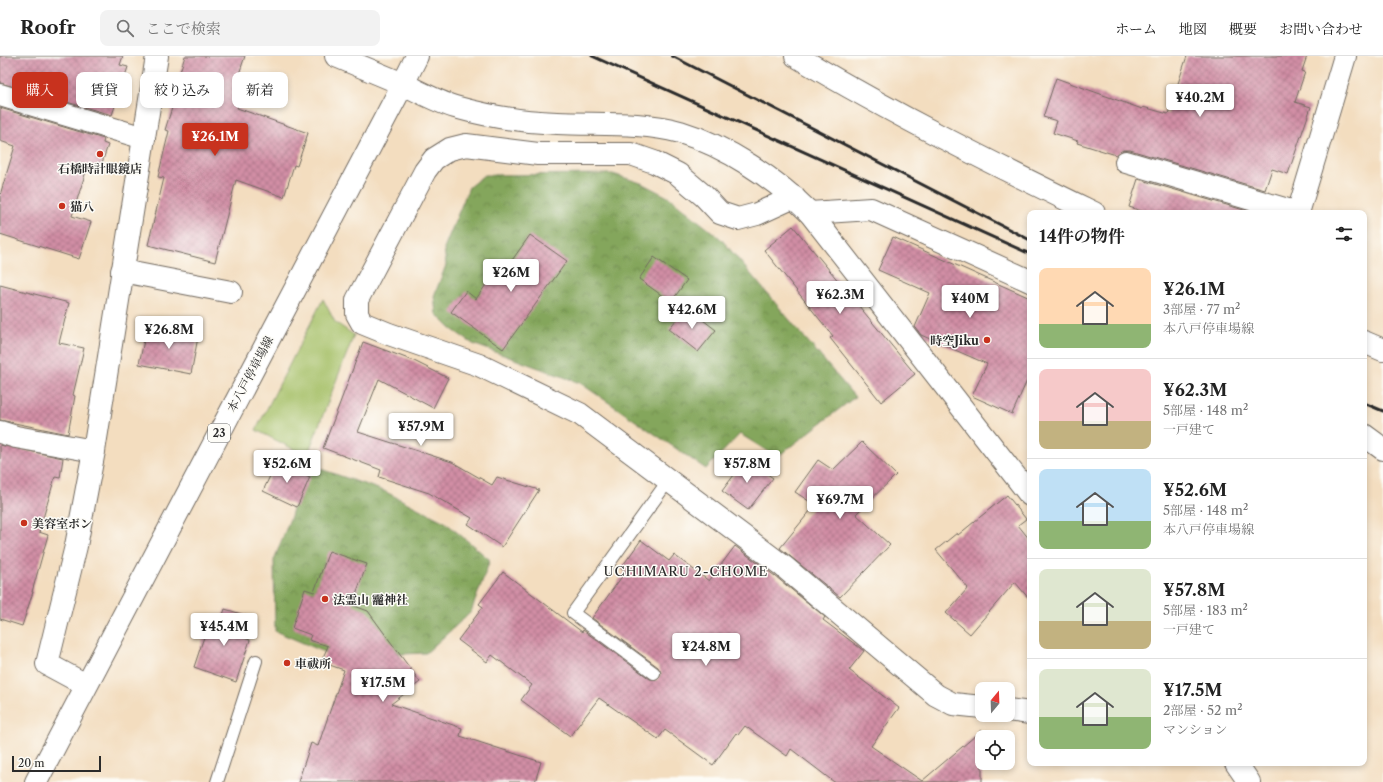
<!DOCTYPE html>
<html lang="ja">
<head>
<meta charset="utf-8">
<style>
  :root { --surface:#fff; --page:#f2f2f2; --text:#222; --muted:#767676; --line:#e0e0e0; --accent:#c8321e }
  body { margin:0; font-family:"Libre Caslon Text","Noto Serif JP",serif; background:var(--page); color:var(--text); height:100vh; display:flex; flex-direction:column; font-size:15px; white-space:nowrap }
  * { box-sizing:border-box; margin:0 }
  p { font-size:13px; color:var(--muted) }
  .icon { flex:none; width:22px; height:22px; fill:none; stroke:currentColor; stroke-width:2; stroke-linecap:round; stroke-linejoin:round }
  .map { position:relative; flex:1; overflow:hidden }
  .details { position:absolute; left:1027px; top:154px; width:340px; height:556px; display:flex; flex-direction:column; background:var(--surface); border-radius:8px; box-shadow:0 2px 6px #0003 }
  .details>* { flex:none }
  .banner { position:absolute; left:12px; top:16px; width:380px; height:36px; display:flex; gap:8px }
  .needle { width:26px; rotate:19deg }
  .fabs { position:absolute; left:975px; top:626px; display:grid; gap:8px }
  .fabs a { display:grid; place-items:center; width:40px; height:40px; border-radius:8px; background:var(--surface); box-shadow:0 2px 6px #0003; font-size:20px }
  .scale { position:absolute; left:12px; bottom:10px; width:89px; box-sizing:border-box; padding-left:4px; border:2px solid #2b2b2b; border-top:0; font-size:11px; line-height:14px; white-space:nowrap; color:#2b2b2b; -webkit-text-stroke:3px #fdfcf7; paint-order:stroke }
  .price { position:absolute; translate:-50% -34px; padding:0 9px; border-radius:4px; background:#fff; color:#222; font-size:13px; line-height:26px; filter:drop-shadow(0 1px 2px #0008) }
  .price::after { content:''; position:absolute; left:50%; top:24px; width:12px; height:9px; margin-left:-6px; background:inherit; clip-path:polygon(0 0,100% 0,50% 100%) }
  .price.on { background:var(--accent); color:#fff }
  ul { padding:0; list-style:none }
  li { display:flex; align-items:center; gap:12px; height:100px; padding:0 12px }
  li+li { border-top:1px solid var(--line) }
  li span { display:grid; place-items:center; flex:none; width:112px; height:80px; border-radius:8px; color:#555 }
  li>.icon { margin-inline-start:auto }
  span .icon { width:48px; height:48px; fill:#fffc; stroke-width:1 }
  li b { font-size:17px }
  h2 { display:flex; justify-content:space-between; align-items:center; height:48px; padding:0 12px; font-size:17px }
  .chip { padding:0 14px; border-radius:8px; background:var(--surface); box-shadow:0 2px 6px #0003; font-size:14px; line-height:36px }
  .chip.on { background:var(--accent); color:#fff }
  header { display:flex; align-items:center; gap:24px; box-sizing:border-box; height:56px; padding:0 20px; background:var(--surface); border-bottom:1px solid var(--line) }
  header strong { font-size:19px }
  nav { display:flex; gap:22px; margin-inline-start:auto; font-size:14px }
  .search { width:280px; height:36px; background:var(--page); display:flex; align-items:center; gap:10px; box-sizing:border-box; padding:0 14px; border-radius:8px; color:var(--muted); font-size:15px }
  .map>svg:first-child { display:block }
</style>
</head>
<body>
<header>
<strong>Roofr</strong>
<div class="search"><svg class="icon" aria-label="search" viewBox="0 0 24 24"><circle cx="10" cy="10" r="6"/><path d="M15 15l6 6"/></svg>ここで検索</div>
<nav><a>ホーム</a><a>地図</a><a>概要</a><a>お問い合わせ</a></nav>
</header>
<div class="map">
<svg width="1383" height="726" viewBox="0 0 1383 726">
  <defs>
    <pattern id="forest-crowns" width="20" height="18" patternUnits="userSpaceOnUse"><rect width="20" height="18" fill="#84a65c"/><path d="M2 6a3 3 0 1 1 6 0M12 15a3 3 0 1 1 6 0" fill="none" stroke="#6c874c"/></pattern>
    <pattern id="building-cross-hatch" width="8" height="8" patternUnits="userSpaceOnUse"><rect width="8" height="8" fill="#d18ea5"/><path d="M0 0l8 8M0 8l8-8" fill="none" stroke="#aa7487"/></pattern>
  </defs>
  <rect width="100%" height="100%" fill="#fdfcf7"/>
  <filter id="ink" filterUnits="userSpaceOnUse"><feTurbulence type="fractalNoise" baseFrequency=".025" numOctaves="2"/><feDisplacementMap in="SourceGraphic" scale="8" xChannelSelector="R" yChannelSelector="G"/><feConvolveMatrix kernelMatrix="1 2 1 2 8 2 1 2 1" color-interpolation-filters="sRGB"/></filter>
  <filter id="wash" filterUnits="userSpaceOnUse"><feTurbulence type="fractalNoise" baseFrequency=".012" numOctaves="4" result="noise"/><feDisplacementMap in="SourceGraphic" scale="16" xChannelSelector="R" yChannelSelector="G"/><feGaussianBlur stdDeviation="0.9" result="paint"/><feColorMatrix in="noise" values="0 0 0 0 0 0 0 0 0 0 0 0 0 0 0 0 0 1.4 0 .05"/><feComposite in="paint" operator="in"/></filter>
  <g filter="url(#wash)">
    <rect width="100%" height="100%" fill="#f3ddbf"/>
    <!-- forest -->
    <g fill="url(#forest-crowns)" stroke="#586844">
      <polygon points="613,118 641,127 670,142 721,183 855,341 777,401 740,378 706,413 580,327 473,288 450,272 436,258 434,240 446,209 444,192 469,131 484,119"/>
      <polygon points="312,410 384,435 445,466 490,504 471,556 426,597 402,598 373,589 336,601 275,575 274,504 291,460 296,441"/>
    </g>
    <!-- green -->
    <polygon fill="#a6c067" stroke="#687649" points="323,243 335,266 354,279 307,400 256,374"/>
    <g id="blocks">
      <!-- building -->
      <g fill="url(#building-cross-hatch)">
        <polygon points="0,0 123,0 120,9 128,11 112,59 0,27"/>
        <polygon points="185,0 245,0 234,33 243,36 237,52 308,77 297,110 294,109 284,141 236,124 215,206 148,189 164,122 158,121 169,75 165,74 177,36 174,35"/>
        <polygon points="1187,0 1307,0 1302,15 1305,16 1295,46 1311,51 1288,118 1272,113 1265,134 1130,94 1123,94 1116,99 1077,87 1078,85 1053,77 1057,65 1043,61 1056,22 1142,53 1143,51 1168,58"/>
        <polygon points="0,52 104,83 103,87 108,89 99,116 87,112 72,160 91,166 79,203 0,178 0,139 15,90 0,85"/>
        <polygon points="1138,123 1254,157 1148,157 1129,151"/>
        <polygon points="793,170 915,318 881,346 830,282 833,280 764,194"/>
        <polygon points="530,179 567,205 503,293 451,256 466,235 476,243 504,203 510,207"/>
        <polygon points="893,181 1030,242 1030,318 1012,358 972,340 987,308 921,279 915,271 930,237 878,214"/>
        <polygon points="654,201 687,224 671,246 639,223"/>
        <polygon points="0,229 69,247 59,287 84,292 73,339 75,340 68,378 0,364"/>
        <polygon points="686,251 716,274 698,296 669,273"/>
        <polygon points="153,269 198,281 191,318 139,308 146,275 152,276"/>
        <polygon points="363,286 414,305 448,322 433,352 379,323 358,376 452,406 492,429 497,421 539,434 502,491 468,468 472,462 429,437 379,421 381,414 323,392"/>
        <polygon points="862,386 896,419 856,458 890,489 840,541 780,492 815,449 795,436 818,404 833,414"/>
        <polygon points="0,389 63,402 60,422 55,421 39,476 48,479 32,536 33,536 22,570 0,563"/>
        <polygon points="746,403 773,422 748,454 722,435"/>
        <polygon points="277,405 310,421 297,451 263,435"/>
        <polygon points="1007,439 1026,463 1018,469 1030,484 1030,544 1015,526 970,578 946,557 968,532 936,494 957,477 958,479"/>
        <polygon points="641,484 669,505 674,499 709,525 735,490 775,520 825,561 823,564 864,595 849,614 899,652 871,690 922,725 982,674 982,726 834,726 791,693 787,700 745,670 738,679 736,677 713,709 665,674 658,683 599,642 570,680 521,644 532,629 492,599 487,606 458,584 483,551 479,548 503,516 582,576 583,574 650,623 657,624 661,617 658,611 592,562 626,515 621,512"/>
        <polygon points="329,495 367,508 352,549 368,555 420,626 391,648 462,672 460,680 541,706 535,726 298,726 311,687 318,690 344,614 321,606 328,590 309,584 311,579 292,572 305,533 314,536"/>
        <polygon points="225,553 248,560 241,581 250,584 236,626 194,611 208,569 218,573"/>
      </g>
    </g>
  </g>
  <g filter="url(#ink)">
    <use href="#blocks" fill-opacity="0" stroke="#71695f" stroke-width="1"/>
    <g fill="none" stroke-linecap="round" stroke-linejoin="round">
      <!-- service casing -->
      <g stroke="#71695f" stroke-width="14">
        <g id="service">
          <polyline points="654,617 573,557 668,425"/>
          <polyline points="217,726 256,605"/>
        </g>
      </g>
      <!-- minor casing -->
      <g stroke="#71695f" stroke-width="24">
        <g id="minor">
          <path d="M796,0C893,58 993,108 1094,157"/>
          <path d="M403,28C420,36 438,46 455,51C487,60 524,66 557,67C598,69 640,65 680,76C726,90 776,123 810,157L1030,439"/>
          <polyline points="0,39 144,82"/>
          <polyline points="1126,106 1298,157 1345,0"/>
          <polyline points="794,141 757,158 738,163 720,157 704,140 678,118 654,106 631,98 538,98 466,89 450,93 434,103 425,115 357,244 357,258 362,267 389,278 479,309 580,358 783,510 936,639 953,648 982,651"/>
          <polyline points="810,157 871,153 1030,225"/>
          <polyline points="122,215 231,236"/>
          <polyline points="1364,286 1383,294"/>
          <polyline points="0,376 16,381 94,395"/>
          <polyline points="1364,379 1383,393"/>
          <polyline points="1008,654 1030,657"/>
          <polyline points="1236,707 1249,726"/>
        </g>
      </g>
      <!-- tertiary casing -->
      <g stroke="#71695f" stroke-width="24">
        <polyline id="tertiary" points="336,0 403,28 417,0"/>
      </g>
      <!-- primary casing -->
      <g stroke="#71695f" stroke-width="24">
        <g id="primary">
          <polyline points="86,629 47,608 76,490 94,395 157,0"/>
          <polyline points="36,726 403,28"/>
        </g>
      </g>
      <!-- service -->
      <use href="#service" stroke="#fff" stroke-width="12"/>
      <!-- minor -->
      <use href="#minor" stroke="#fff" stroke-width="22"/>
      <!-- tertiary -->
      <use href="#tertiary" stroke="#fff" stroke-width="22"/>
      <!-- primary -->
      <use href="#primary" stroke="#fff" stroke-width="22"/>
      <!-- rail -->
      <g stroke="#2b2b2b" stroke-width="3">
        <polyline points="592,0 1030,198"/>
        <polyline points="672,0 1030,184"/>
        <polyline points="1364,347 1383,355"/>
      </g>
    </g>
  </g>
  <!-- markers -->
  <g fill="#c8321e" stroke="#fdfcf7" stroke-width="1.5">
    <circle cx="100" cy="98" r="4"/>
    <circle cx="62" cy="150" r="4"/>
    <circle cx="987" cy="284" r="4"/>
    <circle cx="24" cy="467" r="4"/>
    <circle cx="325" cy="543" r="4"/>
    <circle cx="287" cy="607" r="4"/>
  </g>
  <g text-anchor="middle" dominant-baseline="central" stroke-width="3" stroke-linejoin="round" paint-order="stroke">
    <!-- shield labels -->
    <rect fill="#fdfcf7" stroke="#6a6a68" stroke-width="1" x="208" y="368" width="22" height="18" rx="3"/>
    <g font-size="11" font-weight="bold" fill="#2b2b2b">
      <text x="219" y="377">23</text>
    </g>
    <!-- poi labels -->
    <g font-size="12" font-weight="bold" fill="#2b2b2b" stroke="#fdfcf7" text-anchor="start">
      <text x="100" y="112" text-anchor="middle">石橋時計眼鏡店</text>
      <text x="70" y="150">猫八</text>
      <text x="979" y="284" text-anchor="end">時空Jiku</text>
      <text x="32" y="467">美容室ボン</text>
      <text x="333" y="543">法霊山 龗神社</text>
      <text x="295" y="607">車祓所</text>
    </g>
    <!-- street labels -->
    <g font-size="12" fill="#2b2b2b" stroke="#fdfcf7">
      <text transform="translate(250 318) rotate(-62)">本八戸停車場線</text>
    </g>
    <!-- neighbourhood labels -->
    <g font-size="13" letter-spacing="1" fill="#2b2b2b" stroke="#fdfcf7">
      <text x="686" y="515">UCHIMARU 2-CHOME</text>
    </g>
  </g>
</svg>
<div class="fabs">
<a><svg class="needle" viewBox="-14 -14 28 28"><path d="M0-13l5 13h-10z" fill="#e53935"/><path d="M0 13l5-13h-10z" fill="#767676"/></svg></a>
<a><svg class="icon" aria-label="locate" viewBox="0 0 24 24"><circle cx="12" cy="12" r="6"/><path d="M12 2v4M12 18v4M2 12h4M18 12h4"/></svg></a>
</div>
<div class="scale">20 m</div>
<b class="price" style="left:1200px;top:62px">¥40.2M</b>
<b class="price on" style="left:215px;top:101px">¥26.1M</b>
<b class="price" style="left:511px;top:237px">¥26M</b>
<b class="price" style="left:840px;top:259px">¥62.3M</b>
<b class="price" style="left:970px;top:263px">¥40M</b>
<b class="price" style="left:692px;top:274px">¥42.6M</b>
<b class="price" style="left:169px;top:294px">¥26.8M</b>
<b class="price" style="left:421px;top:391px">¥57.9M</b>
<b class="price" style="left:287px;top:428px">¥52.6M</b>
<b class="price" style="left:747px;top:428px">¥57.8M</b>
<b class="price" style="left:840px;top:464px">¥69.7M</b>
<b class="price" style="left:224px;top:591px">¥45.4M</b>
<b class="price" style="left:706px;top:611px">¥24.8M</b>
<b class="price" style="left:383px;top:647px">¥17.5M</b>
<div class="banner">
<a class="chip on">購入</a>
<a class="chip">賃貸</a>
<a class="chip">絞り込み</a>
<a class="chip">新着</a>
</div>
<section class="details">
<h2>14件の物件<svg class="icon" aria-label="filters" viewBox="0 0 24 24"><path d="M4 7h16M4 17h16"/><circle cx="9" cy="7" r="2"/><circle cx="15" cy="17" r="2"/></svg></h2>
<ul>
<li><span style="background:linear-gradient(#ffd9b3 70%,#8fb573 0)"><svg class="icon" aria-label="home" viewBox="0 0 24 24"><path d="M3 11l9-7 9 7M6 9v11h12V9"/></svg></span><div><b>¥26.1M</b><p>3部屋 · 77 m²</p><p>本八戸停車場線</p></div></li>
<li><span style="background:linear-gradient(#f6c9c9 65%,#c2b280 0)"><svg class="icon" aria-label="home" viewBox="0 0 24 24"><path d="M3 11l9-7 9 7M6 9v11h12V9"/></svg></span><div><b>¥62.3M</b><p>5部屋 · 148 m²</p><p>一戸建て</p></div></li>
<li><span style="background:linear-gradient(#bfe0f5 65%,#8fb573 0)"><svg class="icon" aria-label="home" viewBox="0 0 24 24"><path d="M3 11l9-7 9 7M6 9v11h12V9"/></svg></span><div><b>¥52.6M</b><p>5部屋 · 148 m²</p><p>本八戸停車場線</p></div></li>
<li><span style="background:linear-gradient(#dfe7d0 65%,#c2b280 0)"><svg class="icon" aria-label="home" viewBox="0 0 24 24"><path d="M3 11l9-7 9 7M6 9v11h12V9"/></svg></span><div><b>¥57.8M</b><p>5部屋 · 183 m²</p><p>一戸建て</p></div></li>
<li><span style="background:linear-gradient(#dfe7d0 60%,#8fb573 0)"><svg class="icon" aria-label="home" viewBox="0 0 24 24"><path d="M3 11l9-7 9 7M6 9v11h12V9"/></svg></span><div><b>¥17.5M</b><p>2部屋 · 52 m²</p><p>マンション</p></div></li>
</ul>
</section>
</div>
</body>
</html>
